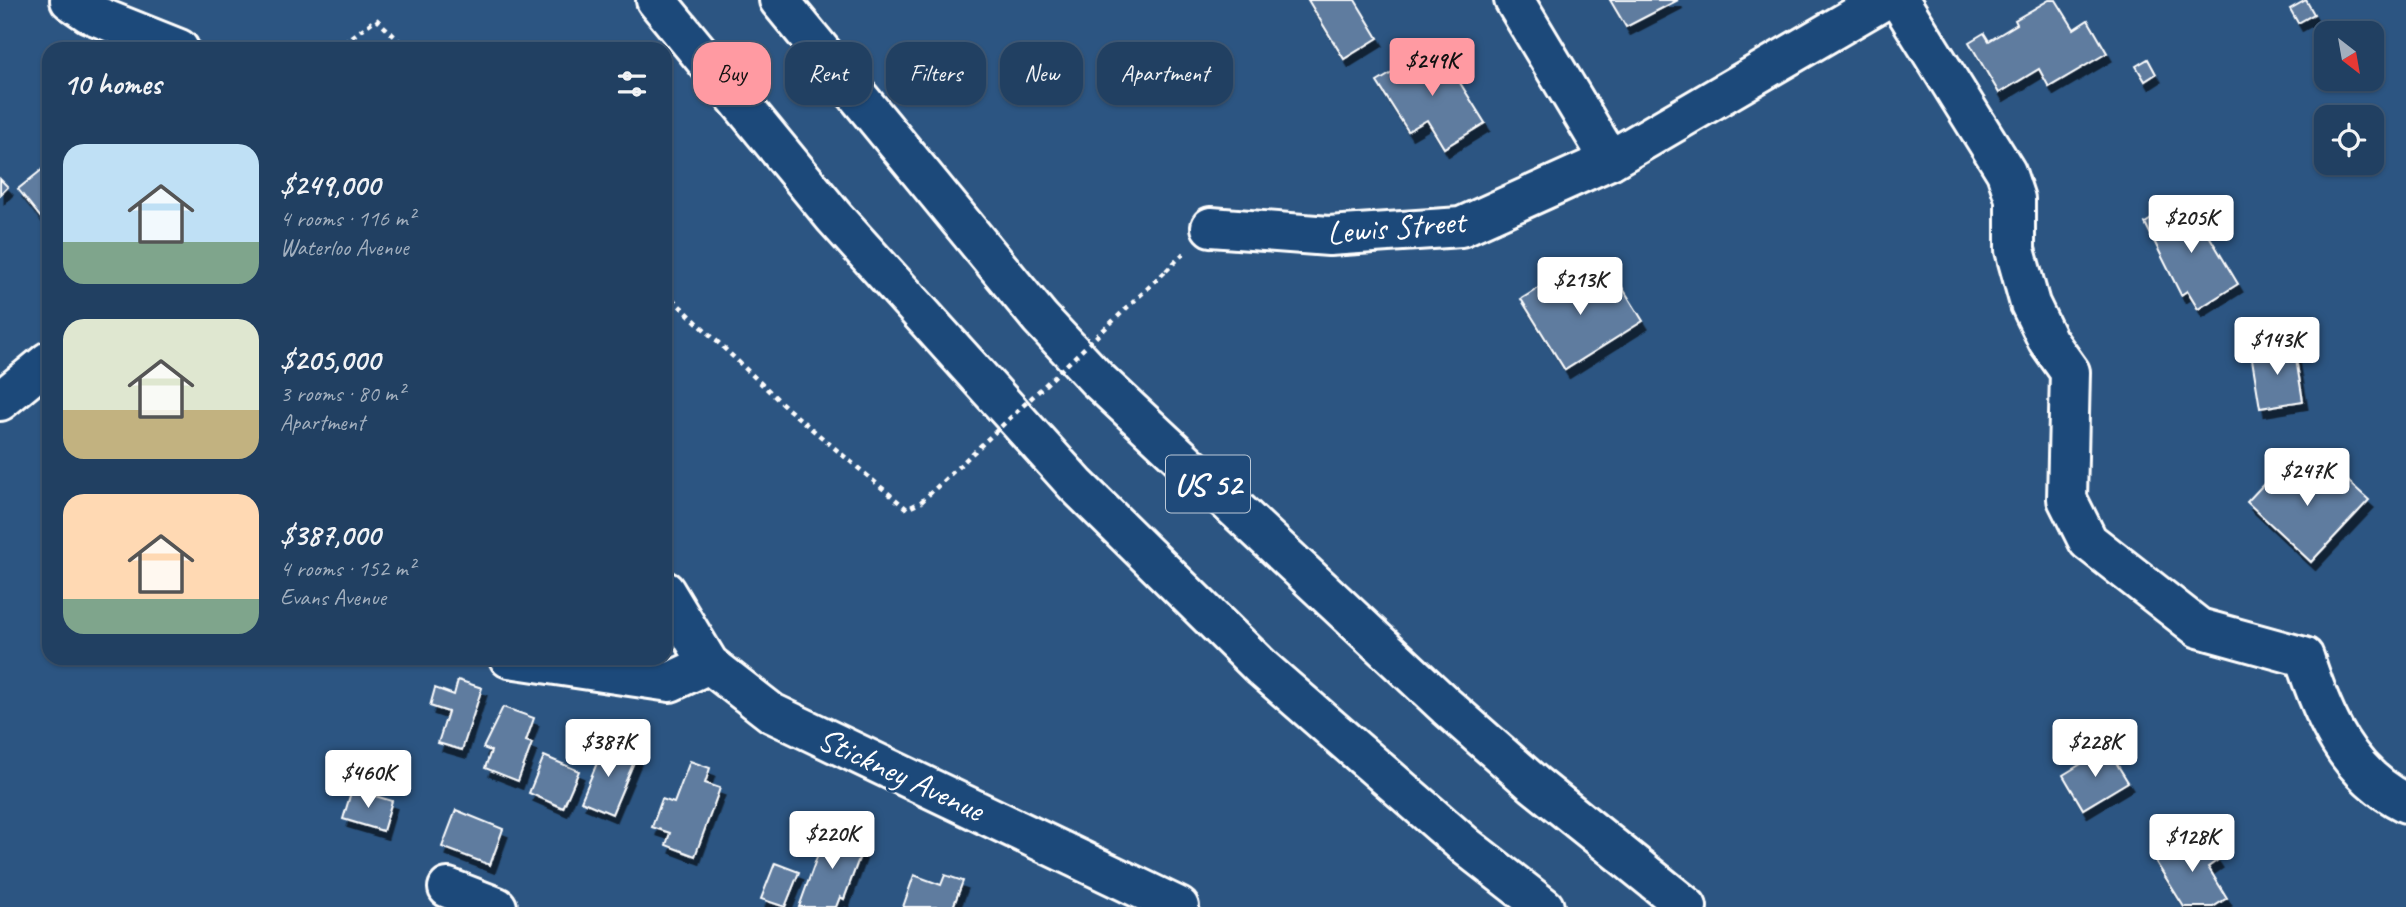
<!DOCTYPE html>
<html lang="en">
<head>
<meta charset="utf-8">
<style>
  :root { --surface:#214062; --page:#2d4b6b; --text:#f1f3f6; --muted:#a2afbe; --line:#3e5977; --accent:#ff9aa2 }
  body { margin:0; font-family:Caveat,sans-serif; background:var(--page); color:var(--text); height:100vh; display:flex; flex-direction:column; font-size:26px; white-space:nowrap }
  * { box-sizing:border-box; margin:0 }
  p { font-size:23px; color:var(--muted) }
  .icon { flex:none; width:38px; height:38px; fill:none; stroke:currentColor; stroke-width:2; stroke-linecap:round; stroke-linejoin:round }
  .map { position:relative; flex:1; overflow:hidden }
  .drawer { position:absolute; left:42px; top:42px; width:630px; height:623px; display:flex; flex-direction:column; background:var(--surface); border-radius:21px; box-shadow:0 2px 5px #0004,0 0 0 2px var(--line) }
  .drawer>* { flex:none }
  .hud { position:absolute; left:693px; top:42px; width:665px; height:63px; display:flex; gap:14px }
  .needle { width:46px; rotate:149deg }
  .buttons { position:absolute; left:2314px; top:21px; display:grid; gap:14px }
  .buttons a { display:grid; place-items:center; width:70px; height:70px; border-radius:14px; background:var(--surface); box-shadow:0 2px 5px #0004,0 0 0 2px var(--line); font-size:35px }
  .price { position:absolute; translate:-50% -60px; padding:0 16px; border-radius:7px; background:#fff; color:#222; font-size:23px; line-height:46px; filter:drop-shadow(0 2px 4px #0008) }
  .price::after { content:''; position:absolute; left:50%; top:42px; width:21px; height:16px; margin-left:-10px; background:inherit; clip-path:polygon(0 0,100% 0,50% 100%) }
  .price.active { background:var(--accent); color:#111 }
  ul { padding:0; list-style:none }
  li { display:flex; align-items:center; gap:21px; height:175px; padding:0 21px }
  li span { display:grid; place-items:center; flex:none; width:196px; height:140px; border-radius:21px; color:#555 }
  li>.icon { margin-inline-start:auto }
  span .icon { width:84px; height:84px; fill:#fffc; stroke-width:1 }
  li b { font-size:30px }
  h2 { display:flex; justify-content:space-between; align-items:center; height:84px; padding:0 21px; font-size:30px }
  .chip { padding:0 24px; border-radius:21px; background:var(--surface); box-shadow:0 2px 5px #0004,0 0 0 2px var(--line); font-size:24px; line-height:63px }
  .chip.active { background:var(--accent); color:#111 }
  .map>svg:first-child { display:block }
</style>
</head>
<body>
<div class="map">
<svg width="2406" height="907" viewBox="0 0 2406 907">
  <defs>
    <filter id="shadow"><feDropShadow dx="4.5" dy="8" stdDeviation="0" flood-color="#0009"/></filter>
  </defs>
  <rect width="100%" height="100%" fill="#2c5582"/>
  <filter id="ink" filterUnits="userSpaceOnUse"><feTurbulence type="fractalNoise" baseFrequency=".0143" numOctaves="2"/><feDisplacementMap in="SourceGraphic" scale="14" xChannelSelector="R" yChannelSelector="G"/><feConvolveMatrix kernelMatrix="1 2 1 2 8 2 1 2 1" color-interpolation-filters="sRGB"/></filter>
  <g filter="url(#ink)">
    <!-- building -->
    <g fill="#5e7c9f" stroke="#fff" stroke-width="2" filter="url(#shadow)">
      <polygon points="1308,0 1355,0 1378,38 1344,59"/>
      <polygon points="1610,0 1678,0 1626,27"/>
      <polygon points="2049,0 2056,0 2074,29 2088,20 2107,53 2049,87 2039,69 1999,93 1969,42 1984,33 1989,41 2017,24 2015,20"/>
      <polygon points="2306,0 2314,14 2298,23 2290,9"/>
      <polygon points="1437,46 1485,123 1444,148 1427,120 1408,131 1377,82"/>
      <polygon points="2148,59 2156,74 2145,81 2136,66"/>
      <polygon points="49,164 49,228 18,189"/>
      <polygon points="0,179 8,187 0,195"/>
      <polygon points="2190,204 2238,284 2198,309 2187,291 2181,295 2145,223 2172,206 2176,213"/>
      <polygon points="1568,270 1585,298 1617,279 1643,321 1565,370 1521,299"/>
      <polygon points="2294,347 2303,401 2260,408 2251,353"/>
      <polygon points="2288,458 2322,490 2338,472 2369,500 2311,562 2247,502"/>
      <polygon points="458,680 482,688 462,750 438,743 448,712 430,706 435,688 454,695"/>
      <polygon points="503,707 534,718 526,741 532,743 518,781 485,768 491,751 483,748"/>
      <polygon points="605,744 636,757 612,814 581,801"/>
      <polygon points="2107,748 2128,782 2083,809 2063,775"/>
      <polygon points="544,756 579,771 563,808 529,793"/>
      <polygon points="690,761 710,768 705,783 720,788 695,856 666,845 670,833 652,827 662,799 674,803"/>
      <polygon points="352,789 392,801 383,831 343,819"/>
      <polygon points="456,810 503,829 490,865 442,847"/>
      <polygon points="827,829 865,842 844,899 840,897 836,907 799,907"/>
      <polygon points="2191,836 2196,844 2204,839 2218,860 2208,867 2227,898 2213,907 2184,907 2154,859"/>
      <polygon points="775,863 799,872 785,907 761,899"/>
      <polygon points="914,875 941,885 945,875 963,881 953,907 903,907"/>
    </g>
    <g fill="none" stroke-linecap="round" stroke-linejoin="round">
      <!-- minor casing -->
      <g stroke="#fff" stroke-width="44">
        <g id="minor">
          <polyline points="70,0 89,13 179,49"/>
          <polyline points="1514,0 1610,160"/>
          <path d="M1899,0L2006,172L2015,199V250L2030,304L2048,341L2070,372L2067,499L2088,541L2199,628L2304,657C2323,716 2347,774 2406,803"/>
          <polyline points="1211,227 1329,236 1461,227 1610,160 1884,0"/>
          <polyline points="0,401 49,361"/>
          <polyline points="665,591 709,664 772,713 1179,907"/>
          <polyline points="509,658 670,682 709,664"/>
          <polyline points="448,888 497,907"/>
        </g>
      </g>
      <!-- highway casing -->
      <g stroke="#fff" stroke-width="44">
        <g id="highway">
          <polyline points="656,0 834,217 1076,485 1262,668 1467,847 1544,907"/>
          <polyline points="779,0 1040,318 1097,379 1447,707 1534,784 1687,907"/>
        </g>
      </g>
      <!-- path -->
      <g stroke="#fff" stroke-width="4.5" stroke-dasharray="5 5" stroke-linecap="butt">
        <polyline points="336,49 376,19 408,49"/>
        <polyline points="1166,271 1185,252"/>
        <polyline points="665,292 788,409 907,509 921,502"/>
      </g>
      <!-- minor -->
      <use href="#minor" stroke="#1f4a7a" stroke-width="38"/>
      <!-- highway -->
      <use href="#highway" stroke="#1f4a7a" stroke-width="38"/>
      <!-- path-bridge -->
      <polyline stroke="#fff" stroke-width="4.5" stroke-dasharray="5 5" stroke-linecap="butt" points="921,502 1166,271"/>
    </g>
  </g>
  <g text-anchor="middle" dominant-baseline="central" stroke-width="5" stroke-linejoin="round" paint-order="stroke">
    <!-- shield labels -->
    <rect fill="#1f4a7a" stroke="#bcc9d7" stroke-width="2" x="1166" y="455.5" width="84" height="57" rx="5"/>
    <g font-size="32" font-weight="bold" fill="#fff">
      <text x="1208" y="484">US 52</text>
    </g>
    <!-- street labels -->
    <g font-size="33" fill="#fff" stroke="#1f4a7a">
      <text transform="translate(1396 227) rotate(-5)">Lewis Street</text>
      <text transform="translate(901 774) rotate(25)">Stickney Avenue</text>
    </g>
  </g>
</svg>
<div class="buttons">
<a><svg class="needle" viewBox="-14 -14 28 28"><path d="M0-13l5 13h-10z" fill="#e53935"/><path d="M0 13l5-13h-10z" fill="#a2afbe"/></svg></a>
<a><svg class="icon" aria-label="locate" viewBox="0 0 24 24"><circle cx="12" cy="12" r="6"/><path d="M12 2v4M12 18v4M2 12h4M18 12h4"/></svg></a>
</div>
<b class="price active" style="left:1432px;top:98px">$249K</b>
<b class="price" style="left:2191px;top:255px">$205K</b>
<b class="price" style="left:1580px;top:317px">$213K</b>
<b class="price" style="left:2277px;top:377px">$143K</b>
<b class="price" style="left:2307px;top:508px">$247K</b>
<b class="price" style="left:608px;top:779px">$387K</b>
<b class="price" style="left:2095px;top:779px">$228K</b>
<b class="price" style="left:368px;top:810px">$460K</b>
<b class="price" style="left:832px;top:871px">$220K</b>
<b class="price" style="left:2192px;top:874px">$128K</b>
<div class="hud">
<a class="chip active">Buy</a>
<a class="chip">Rent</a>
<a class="chip">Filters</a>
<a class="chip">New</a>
<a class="chip">Apartment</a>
</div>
<section class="drawer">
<h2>10 homes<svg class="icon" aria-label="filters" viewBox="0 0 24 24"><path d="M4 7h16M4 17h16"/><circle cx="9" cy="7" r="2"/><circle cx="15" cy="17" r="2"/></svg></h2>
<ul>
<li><span style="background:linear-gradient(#bfe0f5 70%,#7fa58c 0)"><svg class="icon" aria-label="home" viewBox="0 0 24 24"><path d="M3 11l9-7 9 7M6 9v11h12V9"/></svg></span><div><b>$249,000</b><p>4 rooms · 116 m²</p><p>Waterloo Avenue</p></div></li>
<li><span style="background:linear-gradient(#dfe7d0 65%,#c2b280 0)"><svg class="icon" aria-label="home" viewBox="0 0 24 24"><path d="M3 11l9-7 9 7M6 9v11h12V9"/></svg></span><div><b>$205,000</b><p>3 rooms · 80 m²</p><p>Apartment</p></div></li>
<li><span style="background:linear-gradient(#ffd9b3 75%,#7fa58c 0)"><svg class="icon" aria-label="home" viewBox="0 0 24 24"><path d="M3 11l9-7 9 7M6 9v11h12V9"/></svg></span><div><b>$387,000</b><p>4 rooms · 152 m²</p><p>Evans Avenue</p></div></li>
</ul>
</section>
</div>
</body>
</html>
